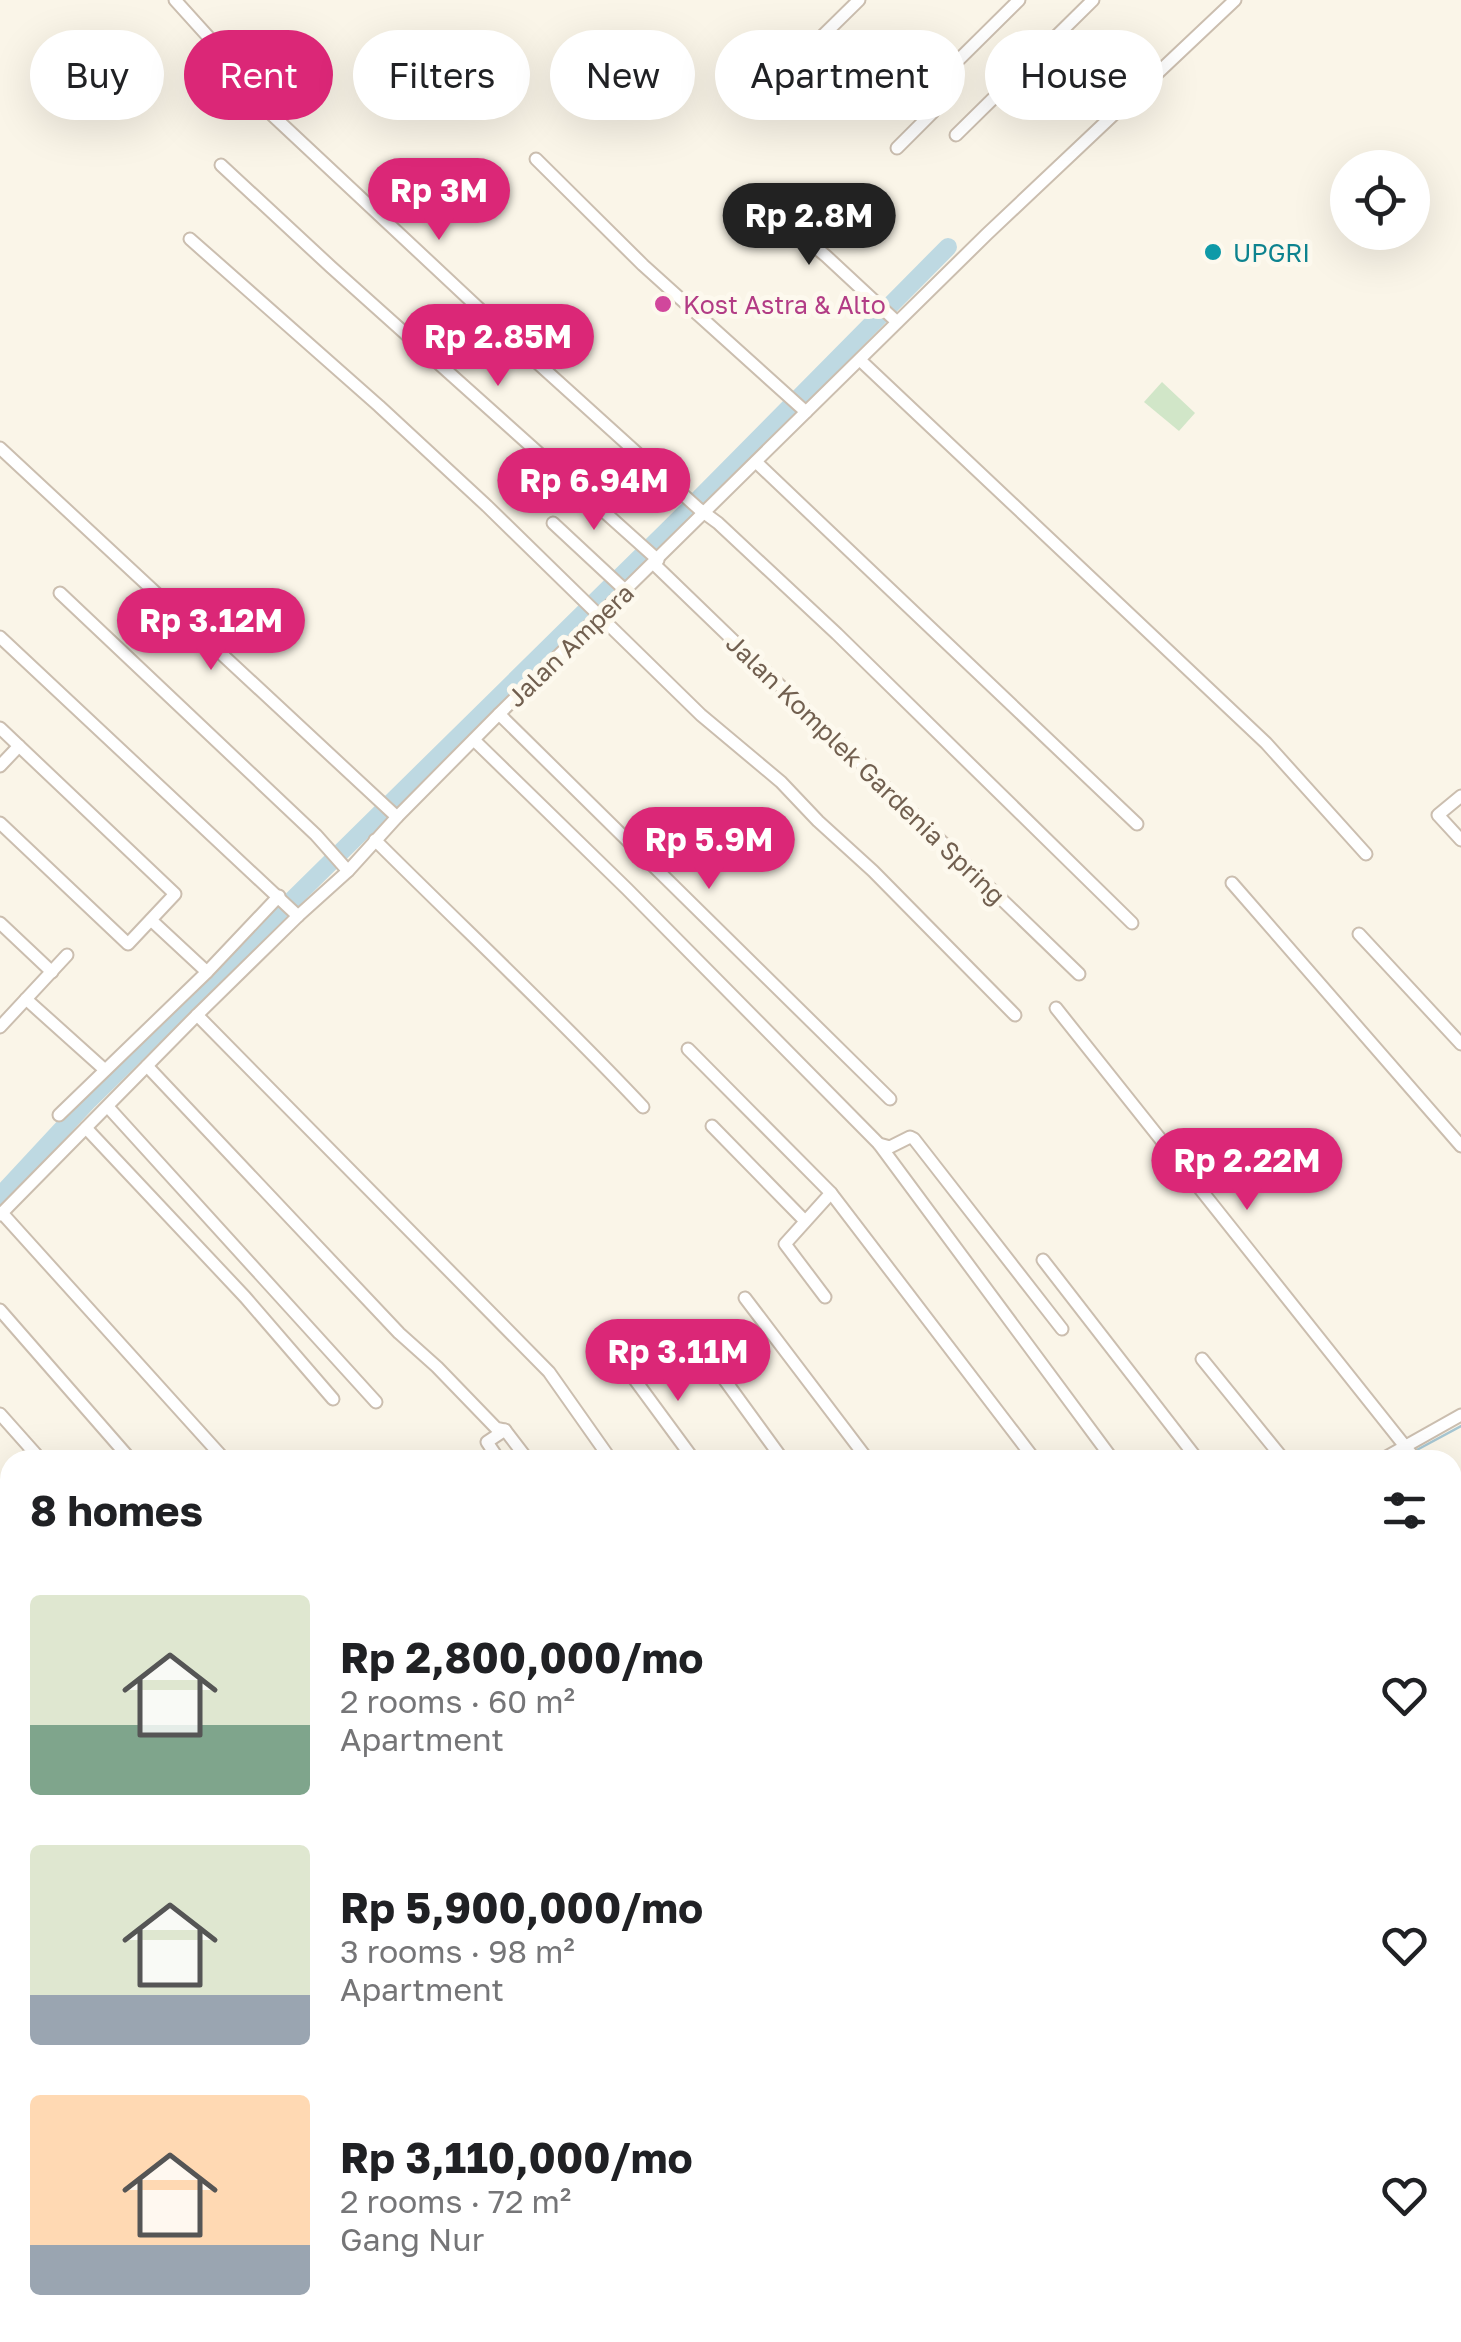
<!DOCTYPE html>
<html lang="en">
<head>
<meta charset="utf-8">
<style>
  :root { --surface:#fff; --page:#f6f6f6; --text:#202124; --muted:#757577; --accent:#db2777 }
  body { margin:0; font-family:"Golos Text",sans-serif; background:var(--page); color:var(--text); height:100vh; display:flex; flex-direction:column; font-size:38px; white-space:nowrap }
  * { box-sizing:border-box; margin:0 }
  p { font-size:32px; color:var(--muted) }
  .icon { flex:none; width:55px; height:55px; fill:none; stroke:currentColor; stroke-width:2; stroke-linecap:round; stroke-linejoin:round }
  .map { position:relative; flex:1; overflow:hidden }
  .details { position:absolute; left:0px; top:1450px; width:1462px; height:892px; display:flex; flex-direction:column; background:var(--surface); border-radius:30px 30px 0 0; box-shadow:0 10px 40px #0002 }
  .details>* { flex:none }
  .banner { position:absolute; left:30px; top:30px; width:1402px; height:90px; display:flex; gap:20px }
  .tools { position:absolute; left:1330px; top:150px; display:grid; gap:20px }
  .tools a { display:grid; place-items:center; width:100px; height:100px; border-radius:50%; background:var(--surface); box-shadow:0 10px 40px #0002; font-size:50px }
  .price { position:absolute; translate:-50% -85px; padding:0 22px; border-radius:35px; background:var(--accent); color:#fff; font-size:32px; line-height:65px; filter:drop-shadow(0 2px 5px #0008) }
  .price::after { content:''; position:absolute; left:50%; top:60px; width:30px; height:22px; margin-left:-15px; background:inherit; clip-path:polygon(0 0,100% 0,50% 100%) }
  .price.current { background:#222; color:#fff }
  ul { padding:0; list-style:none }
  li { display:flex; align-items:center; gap:30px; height:250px; padding:0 30px }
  li span { display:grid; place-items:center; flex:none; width:280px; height:200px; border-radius:10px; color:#555 }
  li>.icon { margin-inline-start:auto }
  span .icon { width:120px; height:120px; fill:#fffc; stroke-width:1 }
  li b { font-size:42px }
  h2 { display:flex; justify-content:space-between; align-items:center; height:120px; padding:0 30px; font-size:42px }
  .chip { padding:0 35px; border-radius:45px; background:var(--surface); box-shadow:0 10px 40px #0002; font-size:35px; line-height:90px }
  .chip.current { background:var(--accent); color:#fff }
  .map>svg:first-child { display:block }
</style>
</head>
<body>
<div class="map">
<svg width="1461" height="2342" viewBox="0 0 1461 2342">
  <rect width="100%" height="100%" fill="#faf5e8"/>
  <!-- green -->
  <polygon fill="#d1e6c8" points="1162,382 1195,413 1179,431 1144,402"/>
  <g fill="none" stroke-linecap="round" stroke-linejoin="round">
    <!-- stream -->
    <polyline stroke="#a6c6d2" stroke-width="2.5" points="1413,1452 1461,1426"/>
    <!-- river -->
    <polyline stroke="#bed9e2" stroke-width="18" points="0,1196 89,1100 669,529 948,247"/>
    <!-- street casing -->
    <g stroke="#cbbeaf" stroke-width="15">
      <g id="street">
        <polyline points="175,0 250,83 253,97 532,358 699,509 718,523 837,634 1132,923"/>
        <polyline points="801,57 859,0"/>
        <polyline points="956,135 1093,0"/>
        <polyline points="897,148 933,112 920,98 1019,0"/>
        <polyline points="536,159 643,265 806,412"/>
        <polyline points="221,165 331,267 658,560"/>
        <polyline points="761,202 826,256 897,322"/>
        <polyline points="190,239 379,406 487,506 701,715 781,782 818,821 873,871 1015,1015"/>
        <polyline points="860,360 1266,743 1366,854"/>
        <polyline points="0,448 397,817"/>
        <polyline points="756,462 1137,824"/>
        <polyline points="553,523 626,591"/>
        <polyline points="654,564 1079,974"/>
        <polyline points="60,593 316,835 348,871"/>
        <polyline points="0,637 298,916"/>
        <polyline points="499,714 890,1099"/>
        <polyline points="0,728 175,894 128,944 0,823"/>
        <polyline points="474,740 627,889 879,1144 890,1147 910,1137 914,1139 1062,1329"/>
        <polyline points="0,766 19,746"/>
        <polyline points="1461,796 1438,815 1461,840"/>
        <path d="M375,840C464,929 557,1015 643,1107"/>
        <polyline points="1232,883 1461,1146"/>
        <polyline points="151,920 207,972 279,896"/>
        <polyline points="0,923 52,972"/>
        <polyline points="1359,934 1461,1044"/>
        <polyline points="26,999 105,1070"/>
        <polyline points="1056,1008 1416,1460"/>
        <polyline points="197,1015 549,1372 611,1460"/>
        <polyline points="0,1027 67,955"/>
        <polyline points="688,1049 831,1193 1035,1460"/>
        <polyline points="147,1066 399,1333 437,1367 496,1428 505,1430 528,1460"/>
        <polyline points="108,1107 376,1402"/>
        <polyline points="59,1115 207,972"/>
        <polyline points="712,1126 805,1221"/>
        <polyline points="86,1128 245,1297 333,1399"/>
        <polyline points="879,1144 1113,1460"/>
        <polyline points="2,1213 225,1460"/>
        <polyline points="0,1215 197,1015 298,916 348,871 397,817 499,714 987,234 1235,0"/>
        <polyline points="1043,1260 1198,1460"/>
        <polyline points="825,1297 785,1244 831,1193"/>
        <polyline points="745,1298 868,1460"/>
        <polyline points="0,1310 131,1460"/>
        <polyline points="695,1339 783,1460"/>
        <polyline points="1202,1359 1284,1460"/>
        <polyline points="630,1373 694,1460"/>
        <polyline points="0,1414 41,1460"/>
        <polyline points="495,1454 487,1442 505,1430"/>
        <polyline points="351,1458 353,1460"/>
        <polyline points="1381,1460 1461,1415"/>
        <polyline points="1452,1512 1461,1524"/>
        <polyline points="0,1523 10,1534"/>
        <polyline points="0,1627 10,1639"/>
        <polyline points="1452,1639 1461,1651"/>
        <polyline points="1452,1780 1461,1775"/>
        <polyline points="1452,1923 1461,1934"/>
        <polyline points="0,2000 10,2012"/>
        <polyline points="1452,2003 1461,2016"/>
        <polyline points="1452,2076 1461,2071"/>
        <polyline points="1452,2117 1461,2126"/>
        <polyline points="1452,2221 1461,2213"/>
        <polyline points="0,2256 10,2246"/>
        <polyline points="296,2332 313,2342"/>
        <polyline points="627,2332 635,2342"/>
        <polyline points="697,2332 706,2342"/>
        <polyline points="859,2332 868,2342"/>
        <polyline points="938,2332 948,2342"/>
        <polyline points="1024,2332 1033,2342"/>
        <polyline points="1146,2332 1157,2342"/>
        <polyline points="1200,2332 1211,2342"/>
        <polyline points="1253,2332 1264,2342"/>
        <polyline points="1336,2332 1348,2342"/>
        <polyline points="1370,2332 1380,2342"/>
        <polyline points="1452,2332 1461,2341"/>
        <polyline points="43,2342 49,2332"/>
        <polyline points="109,2342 115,2332"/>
        <polyline points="172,2342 178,2332"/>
        <polyline points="282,2342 288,2332"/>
        <polyline points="403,2342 408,2332"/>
        <polyline points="522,2342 528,2332"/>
      </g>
    </g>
    <!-- street -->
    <use href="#street" stroke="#fff" stroke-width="11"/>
  </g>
  <!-- markers -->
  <circle fill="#0f9aa8" stroke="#fdf9ee" stroke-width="4" cx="1213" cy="252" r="10"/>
  <circle fill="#d1479c" stroke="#fdf9ee" stroke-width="4" cx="663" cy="304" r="10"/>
  <g text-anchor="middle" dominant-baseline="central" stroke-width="10" stroke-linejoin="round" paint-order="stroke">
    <!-- culture labels -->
    <g font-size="25" fill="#0d838f" stroke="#fdf9ee" text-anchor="start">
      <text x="1233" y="252">UPGRI</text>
    </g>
    <!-- hotel labels -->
    <g font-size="25" fill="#b23c85" stroke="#fdf9ee" text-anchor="start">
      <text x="683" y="304">Kost Astra &amp; Alto</text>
    </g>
    <!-- street labels -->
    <g font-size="25" fill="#715f4f" stroke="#fdf9ee">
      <text transform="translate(570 645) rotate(-44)">Jalan Ampera</text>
      <text transform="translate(866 769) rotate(44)">Jalan Komplek Gardenia Spring</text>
    </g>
  </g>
</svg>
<div class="tools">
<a><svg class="icon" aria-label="locate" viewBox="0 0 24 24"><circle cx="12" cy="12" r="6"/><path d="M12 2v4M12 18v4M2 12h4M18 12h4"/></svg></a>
</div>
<b class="price" style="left:439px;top:243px">Rp 3M</b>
<b class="price current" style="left:809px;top:268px">Rp 2.8M</b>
<b class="price" style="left:498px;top:389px">Rp 2.85M</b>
<b class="price" style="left:594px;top:533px">Rp 6.94M</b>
<b class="price" style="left:211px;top:673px">Rp 3.12M</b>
<b class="price" style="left:709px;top:892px">Rp 5.9M</b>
<b class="price" style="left:1247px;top:1213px">Rp 2.22M</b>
<b class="price" style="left:678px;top:1404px">Rp 3.11M</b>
<div class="banner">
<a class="chip">Buy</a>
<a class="chip current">Rent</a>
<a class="chip">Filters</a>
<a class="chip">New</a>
<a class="chip">Apartment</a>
<a class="chip">House</a>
</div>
<section class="details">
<h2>8 homes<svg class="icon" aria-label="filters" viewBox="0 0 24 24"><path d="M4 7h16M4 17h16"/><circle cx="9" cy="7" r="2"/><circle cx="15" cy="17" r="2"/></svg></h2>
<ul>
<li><span style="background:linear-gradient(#dfe7d0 65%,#7fa58c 0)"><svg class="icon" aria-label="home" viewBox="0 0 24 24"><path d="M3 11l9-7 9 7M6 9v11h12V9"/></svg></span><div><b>Rp 2,800,000/mo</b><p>2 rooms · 60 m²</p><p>Apartment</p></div><svg class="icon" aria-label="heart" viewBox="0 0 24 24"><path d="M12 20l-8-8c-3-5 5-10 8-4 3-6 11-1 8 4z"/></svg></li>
<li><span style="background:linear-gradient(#dfe7d0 75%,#9aa5b1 0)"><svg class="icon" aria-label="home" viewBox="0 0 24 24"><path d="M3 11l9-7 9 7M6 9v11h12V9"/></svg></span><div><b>Rp 5,900,000/mo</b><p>3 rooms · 98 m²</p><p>Apartment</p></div><svg class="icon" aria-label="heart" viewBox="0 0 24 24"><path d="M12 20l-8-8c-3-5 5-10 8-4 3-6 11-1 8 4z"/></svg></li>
<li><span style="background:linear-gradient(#ffd9b3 75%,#9aa5b1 0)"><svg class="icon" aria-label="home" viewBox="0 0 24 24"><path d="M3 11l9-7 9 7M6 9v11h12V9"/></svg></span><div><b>Rp 3,110,000/mo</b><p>2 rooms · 72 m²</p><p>Gang Nur</p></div><svg class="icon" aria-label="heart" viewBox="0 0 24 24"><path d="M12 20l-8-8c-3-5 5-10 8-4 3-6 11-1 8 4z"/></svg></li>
</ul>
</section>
</div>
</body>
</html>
